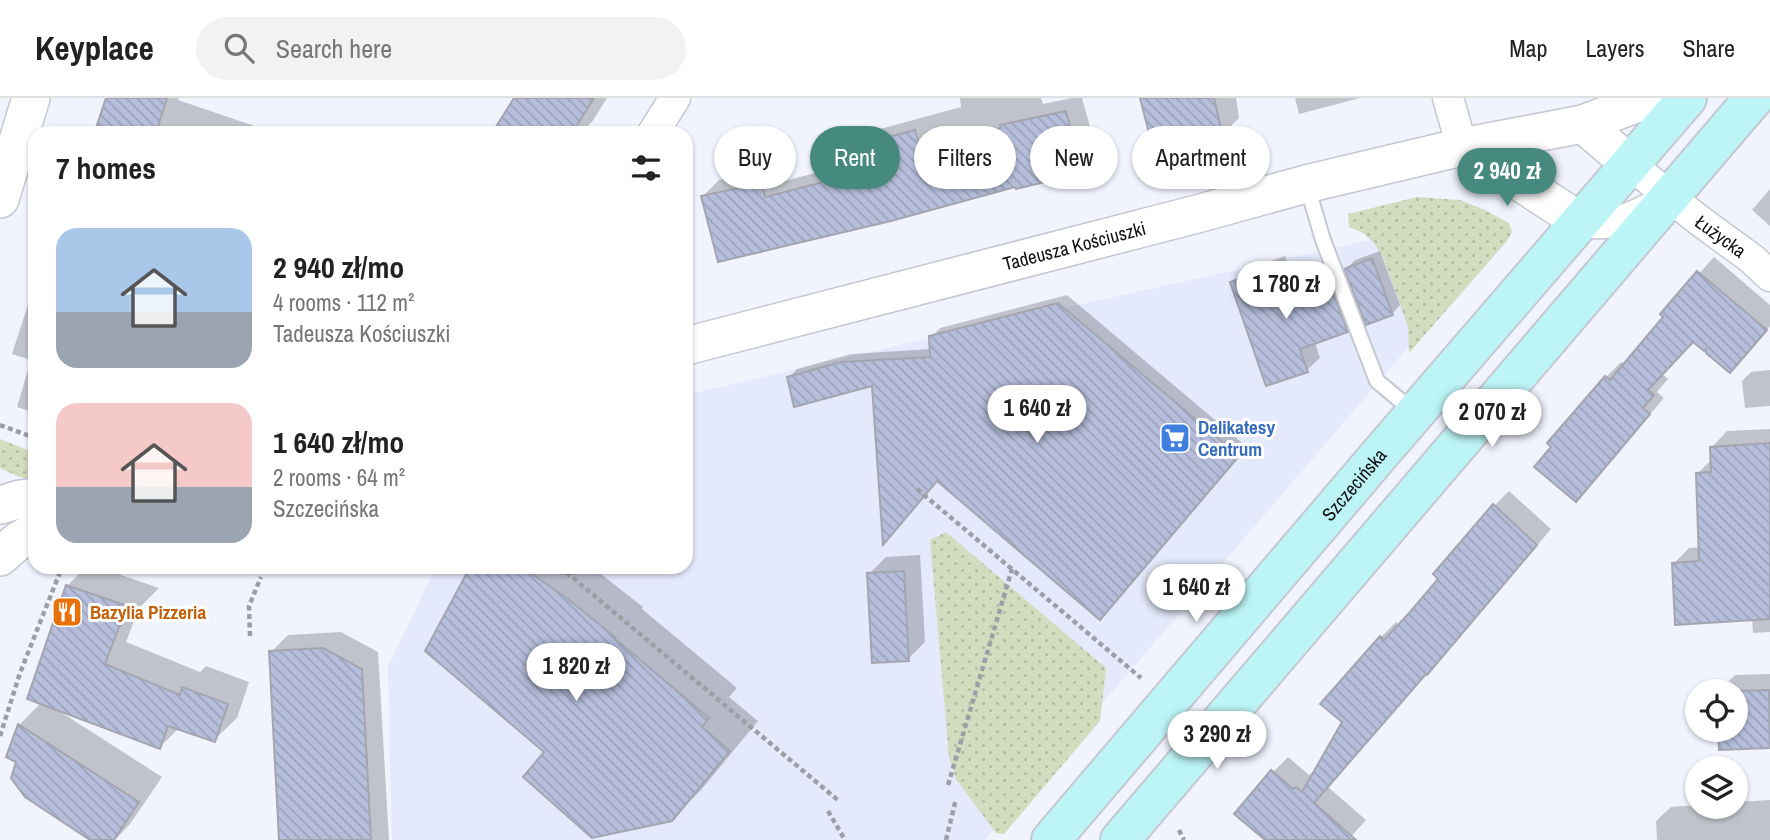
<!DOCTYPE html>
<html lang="en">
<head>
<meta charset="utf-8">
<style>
  :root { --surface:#fff; --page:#f2f2f2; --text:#222; --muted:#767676; --line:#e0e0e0; --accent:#468a7f }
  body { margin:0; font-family:"Archivo Narrow",sans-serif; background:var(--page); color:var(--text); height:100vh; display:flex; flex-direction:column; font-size:26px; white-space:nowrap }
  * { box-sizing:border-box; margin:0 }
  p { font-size:23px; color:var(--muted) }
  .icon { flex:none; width:38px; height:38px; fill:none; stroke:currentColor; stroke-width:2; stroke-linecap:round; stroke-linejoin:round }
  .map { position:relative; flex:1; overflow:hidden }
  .panel { position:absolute; left:28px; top:28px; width:665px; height:448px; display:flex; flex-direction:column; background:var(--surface); border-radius:21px; box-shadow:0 2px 5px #0004 }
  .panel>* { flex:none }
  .banner { position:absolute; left:714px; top:28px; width:665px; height:63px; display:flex; gap:14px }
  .buttons { position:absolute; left:1685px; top:581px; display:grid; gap:14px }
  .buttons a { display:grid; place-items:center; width:63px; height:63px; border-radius:50%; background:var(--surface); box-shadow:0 2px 5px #0004; font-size:35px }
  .price { position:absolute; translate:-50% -60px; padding:0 16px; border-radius:24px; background:#fff; color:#222; font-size:23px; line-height:46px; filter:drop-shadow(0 2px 4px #0008) }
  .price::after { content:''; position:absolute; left:50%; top:42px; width:21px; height:16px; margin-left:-10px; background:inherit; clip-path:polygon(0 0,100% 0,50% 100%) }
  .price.current { background:var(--accent); color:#fff }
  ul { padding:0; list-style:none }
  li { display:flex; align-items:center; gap:21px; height:175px; padding:0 28px }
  li span { display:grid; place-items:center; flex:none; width:196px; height:140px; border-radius:21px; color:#555 }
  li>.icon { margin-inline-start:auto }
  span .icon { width:84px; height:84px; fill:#fffc; stroke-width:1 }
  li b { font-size:30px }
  h2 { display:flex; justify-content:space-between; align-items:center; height:84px; padding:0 28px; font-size:30px }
  .pill { padding:0 24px; border-radius:32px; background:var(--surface); box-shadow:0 2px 5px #0004; font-size:24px; line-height:63px }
  .pill.current { background:var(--accent); color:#fff }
  header { display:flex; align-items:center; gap:42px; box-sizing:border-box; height:98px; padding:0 35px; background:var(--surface); border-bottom:2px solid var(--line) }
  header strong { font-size:33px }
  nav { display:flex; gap:38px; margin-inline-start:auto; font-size:24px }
  .search { width:490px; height:63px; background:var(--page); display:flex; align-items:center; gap:18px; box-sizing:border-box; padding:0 24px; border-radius:38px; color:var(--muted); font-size:26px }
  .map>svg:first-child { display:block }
</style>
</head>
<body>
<header>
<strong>Keyplace</strong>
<div class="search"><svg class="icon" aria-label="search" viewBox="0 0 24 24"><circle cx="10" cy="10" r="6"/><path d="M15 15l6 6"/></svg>Search here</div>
<nav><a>Map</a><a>Layers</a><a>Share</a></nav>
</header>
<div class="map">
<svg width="1770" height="742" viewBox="0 0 1770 742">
  <defs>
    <pattern id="grass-dots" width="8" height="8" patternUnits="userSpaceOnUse" patternTransform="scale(1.75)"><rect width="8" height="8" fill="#d4dcc0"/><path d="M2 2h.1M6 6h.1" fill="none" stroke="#b5bca4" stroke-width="1.8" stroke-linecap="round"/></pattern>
    <pattern id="building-back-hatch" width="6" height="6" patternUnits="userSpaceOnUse" patternTransform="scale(1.75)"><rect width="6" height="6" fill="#b6bedb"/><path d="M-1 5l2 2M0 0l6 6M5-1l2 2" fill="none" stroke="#9ba2bb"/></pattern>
  </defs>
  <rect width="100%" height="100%" fill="#f1f4fe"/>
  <!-- built -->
  <polygon fill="#e4e9fb" points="1438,127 1497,146 985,742 392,742 388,568 436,469 686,469 686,297 930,240"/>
  <!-- grass -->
  <g fill="url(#grass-dots)">
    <polygon points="1417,99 1460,102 1485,112 1509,125 1512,134 1507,143 1409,255 1408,229 1383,159 1373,144 1363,135 1349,129 1348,116"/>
    <polygon points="0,341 35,355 35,383 17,378 0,370"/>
    <polygon points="946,434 1106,570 1100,623 1004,736 996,735 956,681 949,659 930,442"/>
  </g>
  <!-- shadow -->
  <g fill="#0003">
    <polygon points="108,0 179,0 178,2 263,31 262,35 97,35"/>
    <polygon points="516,0 607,0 592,24 580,35 511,35"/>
    <polygon points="960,0 1041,0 1043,6 1072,0 1082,0 1098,57 1081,73 1017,87 891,121 703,98 719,82 777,70 781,84 834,70 830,56 847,40 961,9"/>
    <polygon points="1142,0 1236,0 1239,20 1222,37"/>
    <polygon points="1295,0 1360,0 1299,16"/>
    <polygon points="1770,91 1770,128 1752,112"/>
    <polygon points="1380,153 1400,207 1392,216 1346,171 1355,162"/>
    <polygon points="1285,158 1294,183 1339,166 1359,219 1347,232 1315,244 1320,260 1307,272 1232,185 1245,172"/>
    <polygon points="1714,159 1770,207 1770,228 1745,258 1694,242 1662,276 1668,281 1657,294 1664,300 1591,386 1549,345 1606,279 1621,264 1625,267 1666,218 1663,216"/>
    <polygon points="35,185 35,315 17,309 31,262 12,256"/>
    <polygon points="1067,197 1247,349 1109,511 874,285 789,280 797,271 851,256 931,251 931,239 940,230"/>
    <polygon points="1770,272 1770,308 1745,310 1742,283 1751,274"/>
    <polygon points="1770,331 1770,534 1753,535 1752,520 1674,465 1689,450 1701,449 1698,375 1712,361 1712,349 1727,333"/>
    <polygon points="1509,393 1551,431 1442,560 1426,576 1328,689 1366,722 1348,742 1268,742 1273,674 1288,659 1309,677 1312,675 1314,677 1345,624 1381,539 1396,524 1400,527 1441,480 1494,408"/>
    <polygon points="920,457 925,544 908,561 869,476 886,459"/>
    <polygon points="86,469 98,469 159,490 139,510 126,544 200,574 206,568 249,584 237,620 214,642 179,630 160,649 59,613 162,679 130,726 115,742 94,742 18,663 9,658 19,627 42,604 67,488"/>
    <polygon points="472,469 592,469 643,509 642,511 737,590 729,599 758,623 701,692 671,722 546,653"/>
    <polygon points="341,534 378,554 389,742 280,742 271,554 288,537"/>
    <polygon points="1770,576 1770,649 1720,651 1719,632 1736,632 1736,593 1719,593 1735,577"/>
    <polygon points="1770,702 1770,742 1657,742 1656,723 1671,709 1698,707 1698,709 1736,709 1736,704"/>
  </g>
  <!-- building -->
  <g fill="url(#building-back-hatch)" stroke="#a3a6af" stroke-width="2">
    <polygon points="106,0 167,0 156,35 100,35 102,29 97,27"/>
    <polygon points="514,0 594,0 572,35 492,35"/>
    <polygon points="1140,0 1214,0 1223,39 1182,49 1173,61 1152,47"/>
    <polygon points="1066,13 1082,75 1016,91 1015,89 891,123 718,164 701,98 762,85 765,99 835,81 828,55 915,32 920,49 1001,30 1000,27"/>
    <polygon points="1372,160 1393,217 1366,227 1344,171"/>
    <polygon points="1272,169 1281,194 1326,177 1348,234 1300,251 1308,274 1266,288 1230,184"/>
    <polygon points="1697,173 1767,232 1730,275 1706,255 1706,251 1704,253 1693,244 1648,292 1654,297 1643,310 1650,316 1576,404 1534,369 1551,349 1547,345 1605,278 1610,282 1663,219 1660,216"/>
    <polygon points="1058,205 1239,358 1100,522 937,383 883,447 872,288 794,309 787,279 841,264 930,259 929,238"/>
    <polygon points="1770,345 1770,521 1675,527 1672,465 1699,463 1696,375 1711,374 1710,349"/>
    <polygon points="1493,406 1537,447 1427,577 1426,576 1314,705 1356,742 1265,742 1234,716 1271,672 1293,691 1296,689 1302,694 1342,624 1320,606 1380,538 1384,542 1410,514 1438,481 1433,476"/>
    <polygon points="470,469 522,469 568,501 615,539 614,540 709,620 702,629 730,653 672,723 592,740 523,679 544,654 425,553"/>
    <polygon points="904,473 909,563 872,565 867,475"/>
    <polygon points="66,487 139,512 119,529 105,566 180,597 182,589 228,606 215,644 168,628 160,651 27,601"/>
    <polygon points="323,550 362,571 371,742 279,742 269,553"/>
    <polygon points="1769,592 1770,650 1719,652 1718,632 1736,632 1736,593"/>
    <polygon points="18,626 139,704 114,742 90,742 25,699 11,680 16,664 6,659"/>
  </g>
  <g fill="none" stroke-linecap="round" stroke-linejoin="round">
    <!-- service casing -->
    <g stroke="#c5c8d2" stroke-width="18">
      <polyline id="service" points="1307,88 1323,142 1377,283 1414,314"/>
    </g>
    <!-- minor casing -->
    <g stroke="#c5c8d2" stroke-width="33">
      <g id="minor">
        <polyline points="1448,0 1462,49"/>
        <polyline points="653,35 675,0"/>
        <path id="s1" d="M1630,66L1696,120L1752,161L1770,178"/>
        <path d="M1581,124C1612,129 1634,120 1661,104"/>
      </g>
    </g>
    <!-- tertiary casing -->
    <g stroke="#c5c8d2" stroke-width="40">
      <g id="tertiary">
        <polyline points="1583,26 1630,66"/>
        <polyline points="1462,49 1517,82 1581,124"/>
        <polyline points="0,101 31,0"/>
        <path id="s2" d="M686,248L1197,116L1306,86L1462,49L1583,26L1651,0"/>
        <polyline points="0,407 20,401 35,399"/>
        <polyline points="0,459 18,443 35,433"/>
      </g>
    </g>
    <!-- secondary casing -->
    <g stroke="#c5c8d2" stroke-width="42">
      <g id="secondary">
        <path id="s3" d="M1051,742L1385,350L1687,0"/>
        <polyline points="1120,742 1754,0"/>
      </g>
    </g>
    <!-- path -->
    <g stroke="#9c9ea6" stroke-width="4.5" stroke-dasharray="5 3.5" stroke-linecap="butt">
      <polyline points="0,327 35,340"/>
      <polyline points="917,391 1141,580"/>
      <polyline points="560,469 839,703"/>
      <polyline points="250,538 249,508 261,479"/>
      <polyline points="0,638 20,575 62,469"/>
      <polyline points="948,687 1012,471"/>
      <polyline points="828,713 845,742"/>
      <polyline points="1179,732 1184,742"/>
      <polyline points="946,742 956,701"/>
    </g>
    <!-- service -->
    <use href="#service" stroke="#fff" stroke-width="14"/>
    <!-- minor -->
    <use href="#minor" stroke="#fff" stroke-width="30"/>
    <!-- tertiary -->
    <use href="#tertiary" stroke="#fff" stroke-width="37"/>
    <!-- secondary -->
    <use href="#secondary" stroke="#bdf5f6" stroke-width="38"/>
  </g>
  <!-- icons -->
  <defs>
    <g id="supermarket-square" transform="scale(1.575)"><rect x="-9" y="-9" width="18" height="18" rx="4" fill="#3f7fe0" stroke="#fff"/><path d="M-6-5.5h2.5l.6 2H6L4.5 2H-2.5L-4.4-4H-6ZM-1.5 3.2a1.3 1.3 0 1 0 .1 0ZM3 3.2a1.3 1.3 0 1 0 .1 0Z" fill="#fff"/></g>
    <g id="restaurant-square" transform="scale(1.575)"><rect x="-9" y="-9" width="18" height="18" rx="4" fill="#e8710a" stroke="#fff"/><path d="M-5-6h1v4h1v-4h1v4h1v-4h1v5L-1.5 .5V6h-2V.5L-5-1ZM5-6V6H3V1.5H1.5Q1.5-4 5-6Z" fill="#fff"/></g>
  </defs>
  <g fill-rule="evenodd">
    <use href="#supermarket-square" x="1175" y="340"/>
    <use href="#restaurant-square" x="67" y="514"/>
  </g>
  <g text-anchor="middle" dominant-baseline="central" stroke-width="6" stroke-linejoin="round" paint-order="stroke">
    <!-- street labels -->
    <g font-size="19" fill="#101115" stroke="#fff">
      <text stroke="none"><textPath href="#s1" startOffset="116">Łużycka</textPath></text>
      <text stroke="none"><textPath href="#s2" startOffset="401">Tadeusza Kościuszki</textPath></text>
      <text stroke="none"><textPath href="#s3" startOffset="467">Szczecińska</textPath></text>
    </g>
    <!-- shop labels -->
    <g font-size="19" font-weight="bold" fill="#366cbe" stroke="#fff" text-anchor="start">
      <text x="1198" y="329">Delikatesy<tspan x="1198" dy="22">Centrum</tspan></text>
    </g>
    <!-- food labels -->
    <g font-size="19" font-weight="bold" fill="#c56008" stroke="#fff" text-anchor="start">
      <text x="90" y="514">Bazylia Pizzeria</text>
    </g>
  </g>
</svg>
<div class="buttons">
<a><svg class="icon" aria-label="locate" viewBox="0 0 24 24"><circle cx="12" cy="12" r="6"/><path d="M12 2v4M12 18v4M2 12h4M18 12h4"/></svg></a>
<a><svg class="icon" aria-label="layers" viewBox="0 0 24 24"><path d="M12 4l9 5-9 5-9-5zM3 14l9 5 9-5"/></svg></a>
</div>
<b class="price current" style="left:1507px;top:110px">2 940 zł</b>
<b class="price" style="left:1286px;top:223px">1 780 zł</b>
<b class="price" style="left:1037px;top:347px">1 640 zł</b>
<b class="price" style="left:1492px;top:351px">2 070 zł</b>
<b class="price" style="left:1196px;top:526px">1 640 zł</b>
<b class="price" style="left:576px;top:605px">1 820 zł</b>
<b class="price" style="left:1217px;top:673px">3 290 zł</b>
<div class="banner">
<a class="pill">Buy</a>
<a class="pill current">Rent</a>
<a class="pill">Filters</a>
<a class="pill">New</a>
<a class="pill">Apartment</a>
</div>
<section class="panel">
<h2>7 homes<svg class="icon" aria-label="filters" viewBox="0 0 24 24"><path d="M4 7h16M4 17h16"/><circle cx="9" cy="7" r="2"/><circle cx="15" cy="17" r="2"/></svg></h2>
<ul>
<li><span style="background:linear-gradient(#a9c7e8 60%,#9aa5b1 0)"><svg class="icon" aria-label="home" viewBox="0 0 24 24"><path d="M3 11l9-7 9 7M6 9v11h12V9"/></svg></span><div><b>2 940 zł/mo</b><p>4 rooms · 112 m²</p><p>Tadeusza Kościuszki</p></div></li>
<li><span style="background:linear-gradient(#f6c9c9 60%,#9aa5b1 0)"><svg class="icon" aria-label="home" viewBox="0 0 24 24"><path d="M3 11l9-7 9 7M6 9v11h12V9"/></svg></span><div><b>1 640 zł/mo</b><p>2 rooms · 64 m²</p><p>Szczecińska</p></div></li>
</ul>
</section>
</div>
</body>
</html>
